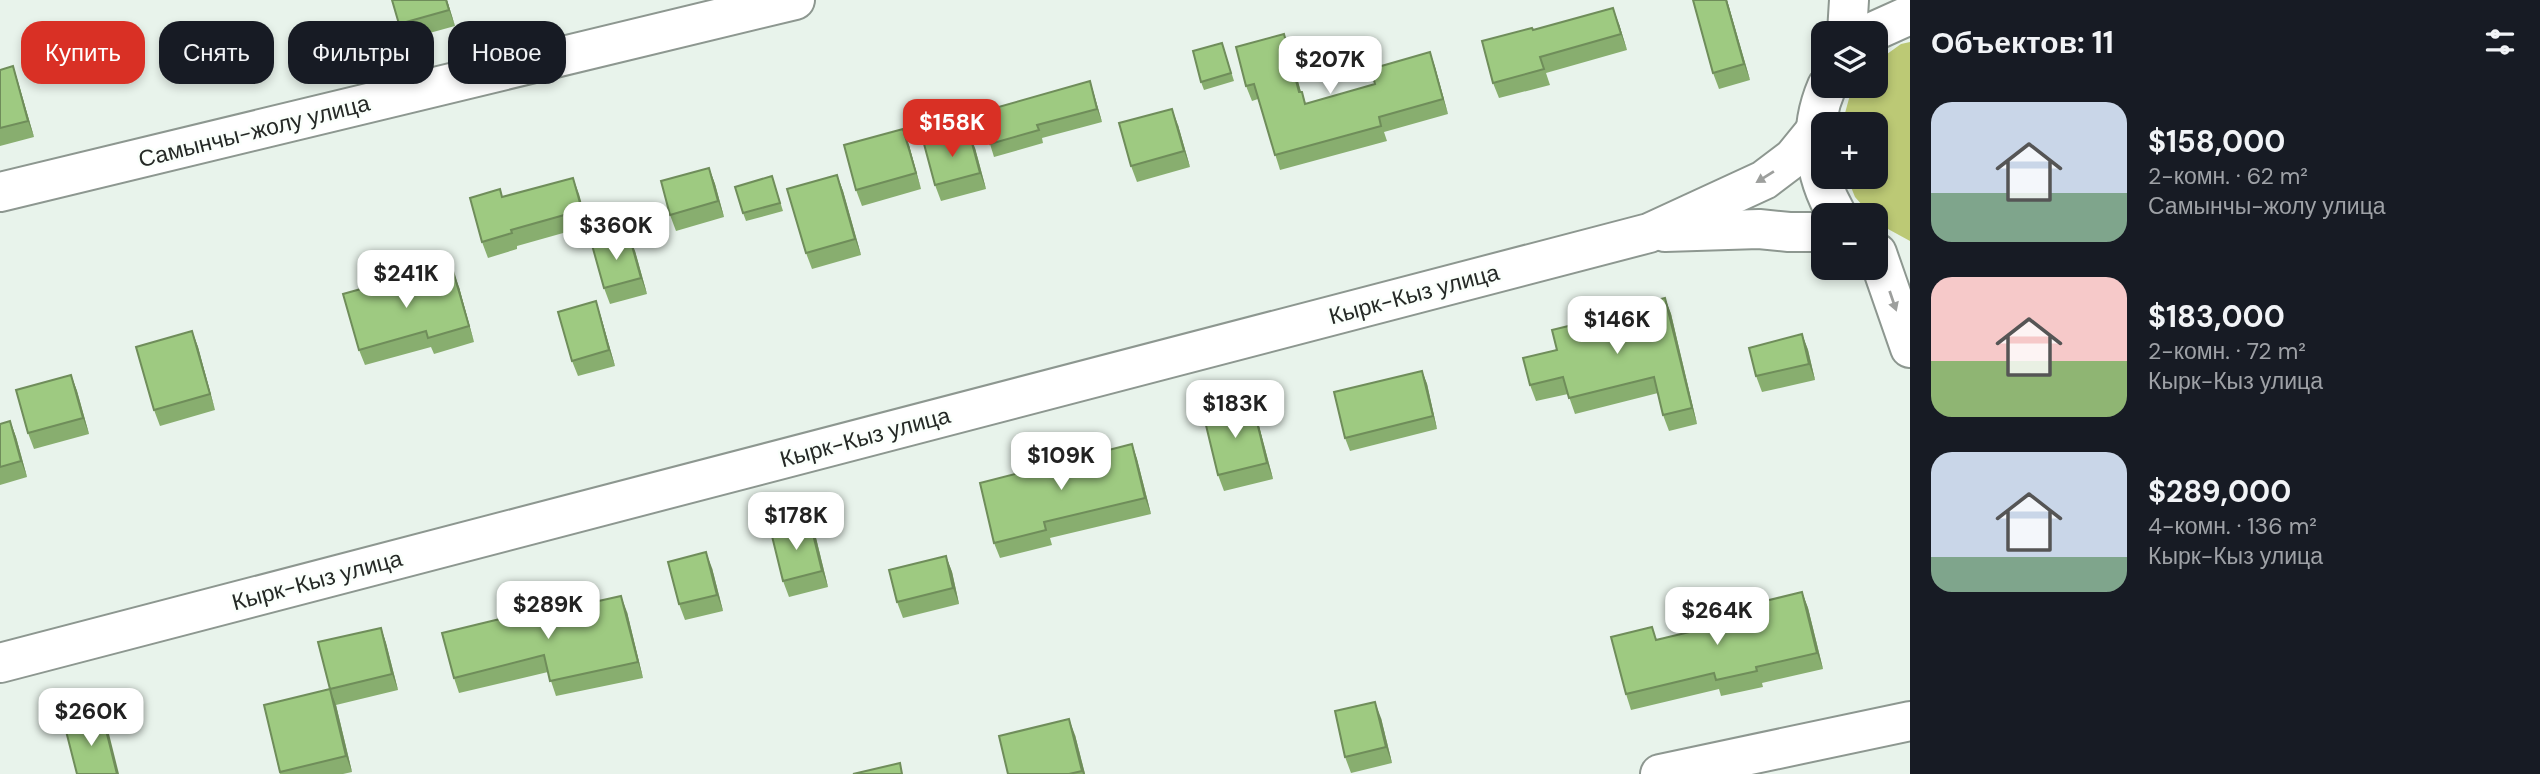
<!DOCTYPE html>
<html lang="ru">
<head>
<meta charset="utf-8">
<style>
  :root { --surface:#171b24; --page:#242831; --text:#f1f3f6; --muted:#9ea1a6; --accent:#d93025 }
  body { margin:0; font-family:"DM Sans",sans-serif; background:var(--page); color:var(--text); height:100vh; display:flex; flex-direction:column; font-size:26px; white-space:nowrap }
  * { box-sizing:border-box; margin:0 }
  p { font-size:23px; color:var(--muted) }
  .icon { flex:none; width:38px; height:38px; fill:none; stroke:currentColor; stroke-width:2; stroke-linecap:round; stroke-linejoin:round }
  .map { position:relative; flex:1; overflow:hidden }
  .details { display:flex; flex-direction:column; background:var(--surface); width:630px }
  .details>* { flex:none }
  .banner { position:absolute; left:21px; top:21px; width:665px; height:63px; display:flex; gap:14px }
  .fabs { position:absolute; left:1811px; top:21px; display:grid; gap:14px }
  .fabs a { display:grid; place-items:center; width:77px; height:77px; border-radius:14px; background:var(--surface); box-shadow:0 4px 10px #0003; font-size:35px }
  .price { position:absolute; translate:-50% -60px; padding:0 16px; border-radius:14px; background:#fff; color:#222; font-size:23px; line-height:46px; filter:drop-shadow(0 2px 4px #0008) }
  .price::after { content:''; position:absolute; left:50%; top:42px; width:21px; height:16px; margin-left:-10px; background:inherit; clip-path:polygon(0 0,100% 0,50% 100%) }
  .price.on { background:var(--accent); color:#fff }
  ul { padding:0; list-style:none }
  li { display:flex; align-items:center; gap:21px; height:175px; padding:0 21px }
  li span { display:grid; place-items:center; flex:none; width:196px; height:140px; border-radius:21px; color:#555 }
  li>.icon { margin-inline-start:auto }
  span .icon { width:84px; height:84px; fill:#fffc; stroke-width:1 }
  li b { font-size:30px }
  h2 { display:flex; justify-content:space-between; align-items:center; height:84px; padding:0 21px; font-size:30px }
  .pill { padding:0 24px; border-radius:21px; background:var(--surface); box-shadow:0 4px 10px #0003; font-size:24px; line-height:63px }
  .pill.on { background:var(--accent); color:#fff }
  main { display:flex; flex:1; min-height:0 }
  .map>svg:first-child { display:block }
</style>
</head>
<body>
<main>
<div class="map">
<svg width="1910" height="774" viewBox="0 0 1910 774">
  <rect width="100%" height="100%" fill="#e8f3eb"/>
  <!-- green -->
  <polygon fill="#bcc975" points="1910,42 1910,241 1877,223 1876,215 1871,215 1855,197 1847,177 1876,177 1876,124 1842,124 1850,95 1857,86 1876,86 1876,62 1901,44"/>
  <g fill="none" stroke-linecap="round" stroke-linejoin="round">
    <!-- minor casing -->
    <g stroke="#8d9790" stroke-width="42">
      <g id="minor">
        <polyline points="0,192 795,0"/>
        <polyline points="1665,232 1759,229 1789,232 1824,232"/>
        <polyline points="0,663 1649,233 1764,180 1793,158 1815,131"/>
        <polyline points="1660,774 1910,721"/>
      </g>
    </g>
    <!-- major casing -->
    <g stroke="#8d9790" stroke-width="42">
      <g id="major">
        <polyline points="1847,33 1849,0"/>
        <polyline points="1870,33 1910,15"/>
        <path d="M1827,86C1808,130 1813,174 1837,215"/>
        <polyline points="1877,253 1910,348"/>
      </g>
    </g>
    <!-- minor -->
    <use href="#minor" stroke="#fff" stroke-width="38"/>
    <!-- major -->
    <use href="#major" stroke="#fff" stroke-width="38"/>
  </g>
  <!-- wall -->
  <g fill="#88ae6f">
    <polygon points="447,0 455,26 404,40 399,24"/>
    <polygon points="1727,0 1750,80 1719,89 1713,73"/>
    <polygon points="1619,24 1627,50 1546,73 1550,85 1499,98 1493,83 1533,30"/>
    <polygon points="1284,34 1289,49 1301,92 1302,92 1306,104 1375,84 1430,52 1435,67 1448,114 1384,132 1387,141 1280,170 1258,99 1252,101 1246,86"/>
    <polygon points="1222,43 1234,81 1204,90 1201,82"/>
    <polygon points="13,66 18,82 34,137 0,146 0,70"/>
    <polygon points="1090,81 1102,122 1042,138 1043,143 994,157 990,144"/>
    <polygon points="1178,125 1190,167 1137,182 1131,166"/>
    <polygon points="909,145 921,189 862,206 856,190"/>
    <polygon points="975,148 986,189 941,201 935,185"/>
    <polygon points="709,168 715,184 724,217 676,231 670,215"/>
    <polygon points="837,175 843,191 861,255 812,269 806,253"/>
    <polygon points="573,178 588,226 517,246 517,249 488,258 482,242 503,197"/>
    <polygon points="775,185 783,211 746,221 743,213"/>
    <polygon points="635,251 647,294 610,304 604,288"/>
    <polygon points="386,282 389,289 459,287 474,342 434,354 431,347 365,365 359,350"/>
    <polygon points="1665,298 1671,314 1697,424 1669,431 1663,415 1658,393 1575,414 1568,394 1536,401 1530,385 1557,350"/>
    <polygon points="596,301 601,317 615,366 578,376 572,361"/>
    <polygon points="192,331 198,347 215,410 160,426 154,410"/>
    <polygon points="1802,334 1808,350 1815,380 1762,392 1756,376"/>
    <polygon points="1422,371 1427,384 1437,429 1350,451 1345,438"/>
    <polygon points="71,375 77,391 89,434 34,449 28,433"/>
    <polygon points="10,421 16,437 27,477 0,485 0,424"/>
    <polygon points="1258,422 1273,479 1224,491 1218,475"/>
    <polygon points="1132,444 1137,459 1151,514 1050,538 1052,545 1000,558 994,543"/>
    <polygon points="810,522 816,538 828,587 789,597 783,581"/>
    <polygon points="946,556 952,572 959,604 903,618 897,602"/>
    <polygon points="712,568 723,611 685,620 679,604"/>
    <polygon points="1802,592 1808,608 1823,669 1762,683 1763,687 1721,696 1719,689 1631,710 1626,694 1657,640 1756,616"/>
    <polygon points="627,612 643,678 556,696 548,672 459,693 454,678 505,621"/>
    <polygon points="381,628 386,643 398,690 336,705 352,772 343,774 280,774 264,705 330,689"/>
    <polygon points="1381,718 1392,763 1351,773 1345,757"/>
    <polygon points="1075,735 1085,774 1008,774"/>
  </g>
  <!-- shaded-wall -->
  <g fill="#6f8d5a">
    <polygon points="446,0 447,0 455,26 449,10"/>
    <polygon points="1726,0 1727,0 1750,80 1744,64"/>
    <polygon points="1613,8 1619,24 1627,50 1621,34"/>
    <polygon points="1284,34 1289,49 1305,107 1299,92"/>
    <polygon points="1430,52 1435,67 1448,114 1443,99"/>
    <polygon points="13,66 18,82 34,137 28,121"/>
    <polygon points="1090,81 1094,94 1102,122 1097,109"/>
    <polygon points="1172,109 1178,125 1190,167 1184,151"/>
    <polygon points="903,129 909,145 921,189 916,173"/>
    <polygon points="969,132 975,148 986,189 980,173"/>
    <polygon points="709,168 715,184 724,217 718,201"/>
    <polygon points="837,175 843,191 861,255 855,239"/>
    <polygon points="573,178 579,194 588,226 582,210"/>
    <polygon points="629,235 635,251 647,294 641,278"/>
    <polygon points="453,271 459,287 474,342 469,326"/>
    <polygon points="1665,298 1671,314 1697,424 1692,408"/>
    <polygon points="596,301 601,317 615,366 609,350"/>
    <polygon points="192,331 198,347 215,410 210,394"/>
    <polygon points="1802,334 1808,350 1815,380 1809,364"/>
    <polygon points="1422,371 1427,384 1437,429 1433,416"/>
    <polygon points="71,375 77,391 89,434 83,418"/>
    <polygon points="1253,406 1258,422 1273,479 1267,463"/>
    <polygon points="10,421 16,437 27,477 21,461"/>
    <polygon points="1132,444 1137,459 1151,514 1145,498"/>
    <polygon points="810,522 816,538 828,587 822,571"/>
    <polygon points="706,552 712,568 723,611 717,595"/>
    <polygon points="946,556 952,572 959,604 953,588"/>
    <polygon points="1802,592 1808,608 1823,669 1817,653"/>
    <polygon points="621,596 627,612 643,678 638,662"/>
    <polygon points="381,628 386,643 398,690 392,674"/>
    <polygon points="330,689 336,705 352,772 346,756"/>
    <polygon points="1375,702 1381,718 1392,763 1386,747"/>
    <polygon points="103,718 109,734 119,774 117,774"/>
    <polygon points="1069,719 1075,735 1085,774 1083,774 1082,771"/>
  </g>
  <!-- building -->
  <g fill="#9eca81" stroke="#6f8d5a" stroke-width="2">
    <polygon points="392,0 446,0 449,10 399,24"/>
    <polygon points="1693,0 1726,0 1744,64 1713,73"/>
    <polygon points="1613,8 1621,34 1540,57 1544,69 1493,83 1482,41 1532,28 1533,30"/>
    <polygon points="1284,34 1299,92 1302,92 1305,104 1375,84 1371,69 1430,52 1443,99 1379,117 1381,126 1275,155 1254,84 1246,86 1236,47"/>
    <polygon points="1222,43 1231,73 1201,82 1193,51"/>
    <polygon points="13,66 28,121 0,128 0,70"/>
    <polygon points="1090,81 1097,109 1037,125 1039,130 990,144 981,112"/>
    <polygon points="1172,109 1184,151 1131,166 1119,123"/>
    <polygon points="903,129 916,173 856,190 844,145"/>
    <polygon points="969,132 980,173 935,185 924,144"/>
    <polygon points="709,168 718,201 670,215 661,181"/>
    <polygon points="837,175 855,239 806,253 787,189"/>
    <polygon points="772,176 780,203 743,213 735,187"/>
    <polygon points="573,178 582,210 511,230 512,233 482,242 470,198 500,189 502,197"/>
    <polygon points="629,235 641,278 604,288 592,245"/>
    <polygon points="453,271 469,326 428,338 426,331 359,350 343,294 386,282 388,289"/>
    <polygon points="1665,298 1692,408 1663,415 1654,377 1569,398 1563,377 1530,385 1523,358 1557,350 1552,330 1638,309 1637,305"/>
    <polygon points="596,301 609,350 572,361 558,312"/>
    <polygon points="192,331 210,394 154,410 136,347"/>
    <polygon points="1802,334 1809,364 1756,376 1749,348"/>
    <polygon points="1422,371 1433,416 1345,438 1334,392"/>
    <polygon points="71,375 83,418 28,433 16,390"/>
    <polygon points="1253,406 1267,463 1218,475 1204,417"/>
    <polygon points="10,421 21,461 0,467 0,424"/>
    <polygon points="1132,444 1145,498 1044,522 1046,530 994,543 980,483"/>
    <polygon points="810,522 822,571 783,581 771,532"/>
    <polygon points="706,552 717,595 679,604 668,562"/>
    <polygon points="946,556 953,588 897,602 889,570"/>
    <polygon points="1802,592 1817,653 1756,667 1757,671 1716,680 1714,673 1626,694 1611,637 1652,627 1656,640 1756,616 1753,604"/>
    <polygon points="621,596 638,662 550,681 544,655 454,678 442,633 504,618 505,622"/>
    <polygon points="381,628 392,674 330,689 318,642"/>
    <polygon points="330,689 346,756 280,772 264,705"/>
    <polygon points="1375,702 1386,747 1345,757 1335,711"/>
    <polygon points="103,718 117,774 77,774 65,727"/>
    <polygon points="1069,719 1082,771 1069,774 1008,774 999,736"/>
    <polygon points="900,763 902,774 853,774"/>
  </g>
  <!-- one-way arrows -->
  <defs><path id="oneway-solid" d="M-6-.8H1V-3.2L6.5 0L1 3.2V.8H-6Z" transform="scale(1.75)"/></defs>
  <g fill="#9d9f9d">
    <use href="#oneway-solid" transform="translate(1765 177) rotate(148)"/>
    <use href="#oneway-solid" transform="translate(1893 301) rotate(71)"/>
  </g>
  <g text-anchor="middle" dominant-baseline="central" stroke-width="5" stroke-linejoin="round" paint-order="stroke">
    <!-- street labels -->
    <g font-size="23" fill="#252926" stroke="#fafffb">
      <text transform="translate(254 131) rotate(-14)">Самынчы-жолу улица</text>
      <text transform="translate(1414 294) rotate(-15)">Кырк-Кыз улица</text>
      <text transform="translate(865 437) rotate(-15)">Кырк-Кыз улица</text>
      <text transform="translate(317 580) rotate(-15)">Кырк-Кыз улица</text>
    </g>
  </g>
</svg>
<div class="fabs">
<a><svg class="icon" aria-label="layers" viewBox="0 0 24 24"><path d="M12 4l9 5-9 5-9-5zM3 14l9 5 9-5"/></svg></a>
<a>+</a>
<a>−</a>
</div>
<b class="price" style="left:1330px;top:96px">$207K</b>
<b class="price on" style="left:952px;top:159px">$158K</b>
<b class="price" style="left:616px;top:262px">$360K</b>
<b class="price" style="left:406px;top:310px">$241K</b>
<b class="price" style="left:1617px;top:356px">$146K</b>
<b class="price" style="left:1235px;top:440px">$183K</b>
<b class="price" style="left:1061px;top:492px">$109K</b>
<b class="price" style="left:796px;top:552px">$178K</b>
<b class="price" style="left:548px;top:641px">$289K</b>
<b class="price" style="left:1717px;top:647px">$264K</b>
<b class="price" style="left:91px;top:748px">$260K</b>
<div class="banner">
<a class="pill on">Купить</a>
<a class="pill">Снять</a>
<a class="pill">Фильтры</a>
<a class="pill">Новое</a>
</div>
</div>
<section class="details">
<h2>Объектов: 11<svg class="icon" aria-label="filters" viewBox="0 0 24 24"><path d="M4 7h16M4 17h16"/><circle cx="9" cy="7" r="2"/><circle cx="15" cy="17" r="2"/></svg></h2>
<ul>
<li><span style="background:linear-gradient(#c9d6e8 65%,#7fa58c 0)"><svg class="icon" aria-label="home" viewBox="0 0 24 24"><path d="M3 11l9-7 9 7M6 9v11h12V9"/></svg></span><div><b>$158,000</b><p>2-комн. · 62 m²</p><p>Самынчы-жолу улица</p></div></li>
<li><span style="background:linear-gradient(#f6c9c9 60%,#8fb573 0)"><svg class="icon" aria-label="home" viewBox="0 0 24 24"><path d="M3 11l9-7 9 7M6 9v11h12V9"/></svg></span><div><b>$183,000</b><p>2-комн. · 72 m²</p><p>Кырк-Кыз улица</p></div></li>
<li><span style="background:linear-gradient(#c9d6e8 75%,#7fa58c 0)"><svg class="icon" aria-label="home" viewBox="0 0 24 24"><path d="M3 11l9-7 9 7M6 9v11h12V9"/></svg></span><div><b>$289,000</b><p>4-комн. · 136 m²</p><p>Кырк-Кыз улица</p></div></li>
</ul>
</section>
</main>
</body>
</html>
